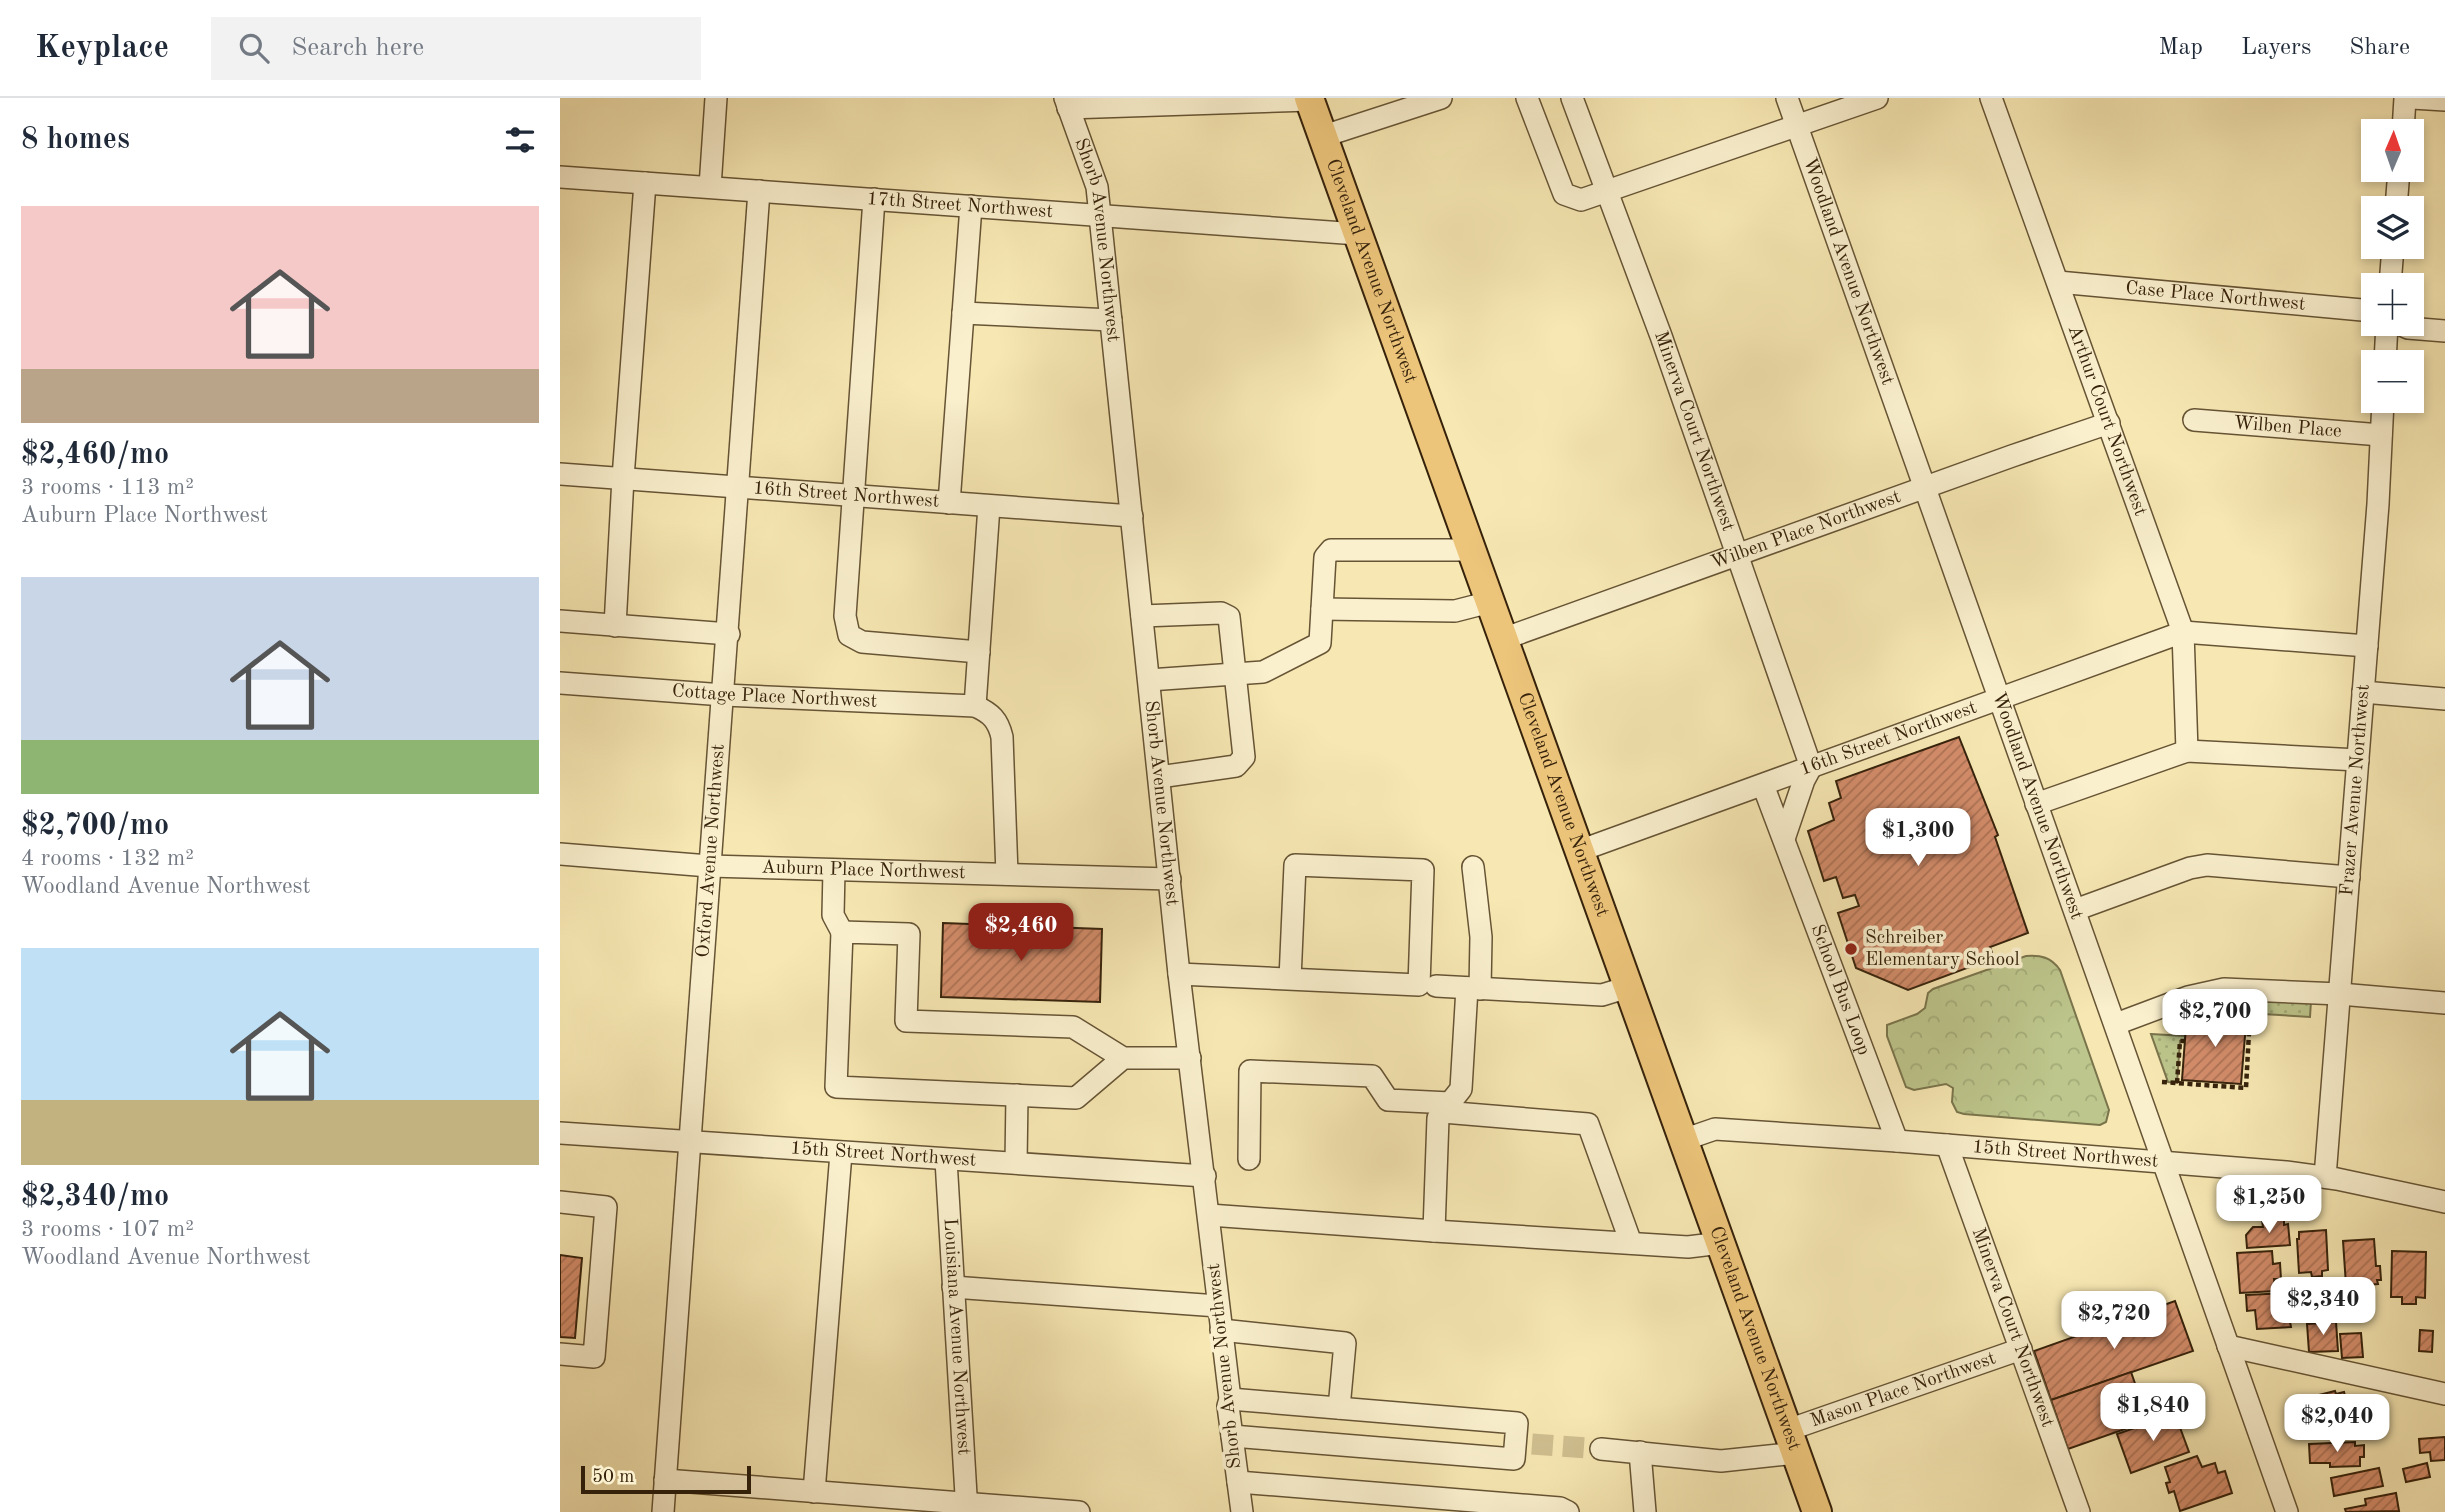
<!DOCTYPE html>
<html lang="en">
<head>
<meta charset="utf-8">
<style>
  :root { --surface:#fff; --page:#f2f2f3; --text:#1f2937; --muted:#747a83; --line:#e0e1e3; --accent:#8f2418 }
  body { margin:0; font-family:"Old Standard TT",serif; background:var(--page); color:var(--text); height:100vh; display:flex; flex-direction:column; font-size:26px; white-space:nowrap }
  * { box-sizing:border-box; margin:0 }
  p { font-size:23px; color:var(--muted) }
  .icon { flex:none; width:38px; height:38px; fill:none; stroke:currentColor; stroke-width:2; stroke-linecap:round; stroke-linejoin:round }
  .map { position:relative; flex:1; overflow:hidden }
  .details { display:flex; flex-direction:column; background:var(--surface); width:560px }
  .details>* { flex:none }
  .needle { width:46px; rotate:2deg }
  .fabs { position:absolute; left:1801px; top:21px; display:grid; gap:14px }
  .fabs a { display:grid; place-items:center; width:63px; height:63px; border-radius:0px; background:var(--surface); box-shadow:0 4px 10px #0003; font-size:35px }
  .scale { position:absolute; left:21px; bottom:18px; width:170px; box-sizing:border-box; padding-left:7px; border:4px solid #36220b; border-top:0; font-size:19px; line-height:24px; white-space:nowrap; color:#36220b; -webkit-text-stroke:5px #faf0ce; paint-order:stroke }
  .price { position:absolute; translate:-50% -60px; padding:0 16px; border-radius:14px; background:#fff; color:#222; font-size:23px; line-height:46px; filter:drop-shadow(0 2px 4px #0008) }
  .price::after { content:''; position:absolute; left:50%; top:42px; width:21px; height:16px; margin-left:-10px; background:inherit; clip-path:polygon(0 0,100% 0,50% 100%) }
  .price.selected { background:var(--accent); color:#fff }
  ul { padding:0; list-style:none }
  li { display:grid; align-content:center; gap:14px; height:371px; padding:0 21px }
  li span { display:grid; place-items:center; height:217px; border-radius:0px; color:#555 }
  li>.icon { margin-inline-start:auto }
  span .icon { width:126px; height:126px; fill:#fffc; stroke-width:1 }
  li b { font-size:30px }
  h2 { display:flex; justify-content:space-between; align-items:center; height:84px; padding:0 21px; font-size:30px }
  header { display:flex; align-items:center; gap:42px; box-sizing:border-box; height:98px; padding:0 35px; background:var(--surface); border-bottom:2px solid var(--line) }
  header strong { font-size:33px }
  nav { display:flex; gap:38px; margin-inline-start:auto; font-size:24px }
  .search { width:490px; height:63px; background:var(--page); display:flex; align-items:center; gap:18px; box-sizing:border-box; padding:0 24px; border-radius:0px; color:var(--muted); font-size:26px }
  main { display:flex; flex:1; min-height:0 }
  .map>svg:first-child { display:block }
</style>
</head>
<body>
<header>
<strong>Keyplace</strong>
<div class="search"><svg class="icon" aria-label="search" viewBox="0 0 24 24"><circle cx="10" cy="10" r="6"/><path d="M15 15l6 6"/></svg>Search here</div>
<nav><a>Map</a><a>Layers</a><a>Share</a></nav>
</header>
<main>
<section class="details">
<h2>8 homes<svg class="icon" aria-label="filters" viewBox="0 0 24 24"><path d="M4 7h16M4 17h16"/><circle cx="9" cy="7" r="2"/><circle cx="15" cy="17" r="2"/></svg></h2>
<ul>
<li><span style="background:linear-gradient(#f6c9c9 75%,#b9a48a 0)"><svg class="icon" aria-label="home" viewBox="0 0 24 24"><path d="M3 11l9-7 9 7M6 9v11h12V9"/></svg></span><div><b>$2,460/mo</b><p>3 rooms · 113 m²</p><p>Auburn Place Northwest</p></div></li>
<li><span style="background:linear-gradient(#c9d6e8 75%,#8fb573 0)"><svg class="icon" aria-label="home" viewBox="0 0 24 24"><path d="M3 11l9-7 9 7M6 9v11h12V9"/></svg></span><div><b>$2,700/mo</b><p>4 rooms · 132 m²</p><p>Woodland Avenue Northwest</p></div></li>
<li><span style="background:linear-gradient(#bfe0f5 70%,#c2b280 0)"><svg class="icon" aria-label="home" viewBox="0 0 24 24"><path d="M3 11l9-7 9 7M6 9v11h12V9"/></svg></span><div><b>$2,340/mo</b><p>3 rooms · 107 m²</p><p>Woodland Avenue Northwest</p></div></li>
</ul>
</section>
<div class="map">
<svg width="1885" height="1414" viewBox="0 0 1885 1414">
  <defs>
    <pattern id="grass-dots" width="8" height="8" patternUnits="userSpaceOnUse" patternTransform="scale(1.75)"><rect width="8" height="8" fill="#bdc68c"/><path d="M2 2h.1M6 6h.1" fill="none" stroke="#a3aa77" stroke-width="1.8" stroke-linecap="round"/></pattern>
    <pattern id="park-crowns" width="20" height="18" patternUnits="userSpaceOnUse" patternTransform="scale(1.75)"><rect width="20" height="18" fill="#bdc68c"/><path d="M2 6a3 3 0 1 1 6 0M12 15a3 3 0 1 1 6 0" fill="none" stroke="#a3aa77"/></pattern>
    <pattern id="building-hatch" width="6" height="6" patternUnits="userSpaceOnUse" patternTransform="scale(1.75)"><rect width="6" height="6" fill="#d38c6a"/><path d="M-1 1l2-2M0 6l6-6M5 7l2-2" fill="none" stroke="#ac7255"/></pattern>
  </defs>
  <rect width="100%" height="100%" fill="#f7e8b3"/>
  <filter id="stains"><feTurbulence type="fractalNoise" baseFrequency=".00286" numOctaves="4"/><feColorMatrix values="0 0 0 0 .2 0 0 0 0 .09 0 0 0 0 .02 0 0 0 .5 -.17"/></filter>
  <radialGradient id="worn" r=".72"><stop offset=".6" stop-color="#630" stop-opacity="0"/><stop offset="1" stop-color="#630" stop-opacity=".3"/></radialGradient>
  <!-- grass -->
  <g fill="url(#grass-dots)" stroke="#7a744c" stroke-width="2">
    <polygon points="1704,900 1751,903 1750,919 1703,916"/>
    <polygon points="1591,936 1625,938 1625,943 1620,943 1617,985 1608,984"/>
  </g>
  <!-- park -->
  <path fill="url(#park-crowns)" stroke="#7a744c" stroke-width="2" d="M1466,858C1481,857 1491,859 1500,872L1549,1012L1546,1024L1540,1027L1404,1016L1397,1014L1392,1004L1393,990L1386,986L1354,992L1346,989L1327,938V927L1357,916L1365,910L1368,895L1373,891Z"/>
  <!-- building -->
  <g fill="url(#building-hatch)" stroke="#36220b" stroke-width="2">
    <polygon points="1399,639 1438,737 1435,739 1468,835 1430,849 1434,860 1348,892 1296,870 1278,815 1299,808 1295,797 1283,800 1276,779 1264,783 1248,733 1274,722 1269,705 1281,700 1276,683"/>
    <polygon points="383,825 542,831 540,904 381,899"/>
    <polygon points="1670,913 1687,914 1681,986 1622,982 1626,928 1630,928 1630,920 1657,922 1657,916 1670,916"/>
    <polygon points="1724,1121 1724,1127 1728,1126 1730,1147 1687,1150 1686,1137 1693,1129 1703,1129 1702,1122"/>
    <polygon points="1766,1132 1768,1172 1762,1173 1762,1178 1752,1179 1751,1174 1739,1175 1737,1141 1739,1141 1739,1134"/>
    <polygon points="1814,1141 1816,1168 1820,1168 1821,1182 1817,1182 1818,1186 1805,1187 1806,1190 1791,1191 1791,1187 1786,1187 1783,1143"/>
    <polygon points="1712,1153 1713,1166 1720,1165 1721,1181 1714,1181 1715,1193 1680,1195 1677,1155"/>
    <polygon points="1832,1153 1866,1154 1865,1200 1856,1199 1856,1206 1842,1206 1842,1199 1831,1199"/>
    <polygon points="0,1157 22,1160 15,1240 0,1239"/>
    <polygon points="1751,1181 1752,1196 1731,1198 1730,1183"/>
    <polygon points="1728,1195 1728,1202 1732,1202 1734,1223 1730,1224 1731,1229 1697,1231 1695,1212 1687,1213 1686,1197"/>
    <polygon points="1615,1203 1633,1253 1491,1302 1474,1253"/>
    <polygon points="1776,1224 1778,1253 1749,1254 1747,1226"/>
    <polygon points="1860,1232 1873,1233 1872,1254 1859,1253"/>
    <polygon points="1801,1235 1803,1259 1782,1260 1780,1236"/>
    <polygon points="1571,1274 1588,1323 1508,1351 1491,1302"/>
    <polygon points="1775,1293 1776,1296 1784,1294 1788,1309 1780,1311 1781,1316 1775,1317 1778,1331 1758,1336 1754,1324 1745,1326 1739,1302"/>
    <polygon points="1615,1316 1629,1354 1571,1375 1557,1336"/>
    <polygon points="1885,1339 1885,1362 1871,1363 1870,1354 1860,1355 1859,1341"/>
    <polygon points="1795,1344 1795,1348 1804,1347 1804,1359 1800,1359 1800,1368 1770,1369 1770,1365 1750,1365 1749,1346"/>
    <polygon points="1637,1358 1642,1369 1655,1365 1658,1375 1665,1373 1672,1395 1620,1413 1614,1393 1609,1395 1606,1385 1610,1384 1605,1369"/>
    <polygon points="1867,1365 1870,1379 1846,1384 1843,1371"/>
    <polygon points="1819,1370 1823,1388 1774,1398 1771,1380"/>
    <polygon points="1836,1395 1839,1413 1786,1414 1785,1411 1806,1407 1805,1401"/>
  </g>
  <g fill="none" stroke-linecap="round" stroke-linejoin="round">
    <!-- minor-tunnel -->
    <polyline stroke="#d0c091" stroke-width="21" stroke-dasharray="21 10" stroke-linecap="butt" points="972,1346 1041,1351"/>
    <!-- minor casing -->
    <g stroke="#665435" stroke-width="24">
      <g id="minor">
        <path id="s1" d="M505,0L537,89L619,876L670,1301L668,1308L682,1414"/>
        <polyline points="967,0 1004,96 1021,102 1317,0"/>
        <path id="s2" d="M1012,0L1101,238L1251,669"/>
        <path id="s3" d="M1227,0L1727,1414"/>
        <path id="s4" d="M1431,0L1623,534L1627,653"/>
        <polyline points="1852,0 1885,2"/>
        <polyline points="508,10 750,2"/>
        <polyline points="1843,33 1845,0"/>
        <polyline points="764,38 881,0"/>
        <path id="s5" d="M0,79L798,136"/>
        <polyline points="150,89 156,0"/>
        <polyline points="314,101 285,518 289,537 302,544 419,554"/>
        <polyline points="1836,110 1839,72"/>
        <path id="s6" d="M1498,184L1813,213"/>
        <polyline points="1830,187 1833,149"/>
        <polyline points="403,215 551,222"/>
        <polyline points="1839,226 1848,230 1885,233"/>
        <polyline points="1825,264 1827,226"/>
        <path id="s7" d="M1634,322L1821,337"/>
        <path id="s8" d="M0,376L572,418"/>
        <polyline points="389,405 411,108"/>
        <polyline points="762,511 895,513 930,504"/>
        <polyline points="582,518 661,515 669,519 684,659 676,668 599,679"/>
        <polyline points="0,523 169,536"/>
        <polyline points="55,528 63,380 85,85"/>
        <path id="s9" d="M943,541L1452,358L1549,325"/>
        <polyline points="589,582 703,574 760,545 765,459 771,452 912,452"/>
        <path id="s10" d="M0,585L164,597L415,608C431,615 438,622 442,639L447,776"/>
        <polyline points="1803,594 1885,601"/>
        <polyline points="415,608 429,408"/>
        <path id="s11" d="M1203,687L1337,1043"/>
        <polyline points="1476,706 1627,653 1798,662"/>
        <polyline points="1224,741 1244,682 1251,669"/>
        <path id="s12" d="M1019,753L1623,534L1807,548"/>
        <path id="s13" d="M0,756L149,768L610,781"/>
        <polyline points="913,769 921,839 920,891"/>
        <polyline points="274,772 273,817 282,834"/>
        <polyline points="1515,812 1630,770 1647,767 1789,779"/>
        <polyline points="619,876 859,887 863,772 735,767 730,881"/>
        <polyline points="876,888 1042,897 1068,889"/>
        <polyline points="1556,926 1628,899 1664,891 1780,896 1885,905"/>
        <polyline points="563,960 513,929 346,923 349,836 282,834 276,989 516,1000 563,960 630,960"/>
        <polyline points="883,1014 1028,1026 1071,1145"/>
        <path id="s14" d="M0,1035L645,1078"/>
        <path id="s15" d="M1123,1042L1155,1031L1337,1043L1726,1074L1777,1081L1885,1104"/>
        <path id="s16" d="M1387,1047L1519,1414"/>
        <polyline points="689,1061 690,973 812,978 828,1002 890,1005"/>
        <path id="s17" d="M386,1062L407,1414"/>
        <polyline points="456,1065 457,997"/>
        <path id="s18" d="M1765,1079L1818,406L1823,303"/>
        <polyline points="0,1104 46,1109 34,1259 0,1256"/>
        <polyline points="649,1117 874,1133 878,1020 901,991 907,890"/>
        <polyline points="874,1133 1128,1149 1161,1145"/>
        <polyline points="393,1189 658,1208"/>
        <polyline points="661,1232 785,1245 779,1310"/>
        <polyline points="1668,1248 1885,1296"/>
        <polyline points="670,1301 957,1325 954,1361 672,1338"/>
        <path id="s19" d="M1228,1332L1461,1251"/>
        <polyline points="1041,1351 1161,1363 1236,1355"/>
        <polyline points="1080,1354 1085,1414"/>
        <polyline points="105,1382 519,1414"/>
        <polyline points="678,1384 1000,1410 1008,1414"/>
        <polyline points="254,1394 281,1055"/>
        <path id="s20" d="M103,1414L199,93"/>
      </g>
    </g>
    <!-- major casing -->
    <g stroke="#36220b" stroke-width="32">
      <g id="major">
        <path id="s21" d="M749,0L1257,1414"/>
      </g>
    </g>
    <!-- path -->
    <g stroke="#36220b" stroke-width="4.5" stroke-dasharray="5 3.5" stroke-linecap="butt">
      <polyline points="1602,984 1686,990 1689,934"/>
      <polyline points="1617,985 1620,943 1625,943"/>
    </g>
    <!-- minor -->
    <use href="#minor" stroke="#faf0ce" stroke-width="21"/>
    <!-- major -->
    <use href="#major" stroke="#ecc47a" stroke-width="28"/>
  </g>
  <!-- markers -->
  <circle fill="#8f2418" stroke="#faf0ce" stroke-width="2.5" cx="1291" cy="851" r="7"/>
  <g text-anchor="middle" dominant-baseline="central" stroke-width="7" stroke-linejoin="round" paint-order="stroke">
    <!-- street labels -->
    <g font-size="19" fill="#36220b" stroke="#faf0ce">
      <text stroke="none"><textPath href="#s5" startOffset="401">17th Street Northwest</textPath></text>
      <text stroke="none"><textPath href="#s1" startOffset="147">Shorb Avenue Northwest</textPath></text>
      <text stroke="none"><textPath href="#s3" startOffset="184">Woodland Avenue Northwest</textPath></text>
      <text stroke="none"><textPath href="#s21" startOffset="184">Cleveland Avenue Northwest</textPath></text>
      <text stroke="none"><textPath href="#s6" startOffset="158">Case Place Northwest</textPath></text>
      <text stroke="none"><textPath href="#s4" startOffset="343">Arthur Court Northwest</textPath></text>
      <text stroke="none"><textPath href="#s7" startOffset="94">Wilben Place</textPath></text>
      <text stroke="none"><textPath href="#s2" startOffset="355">Minerva Court Northwest</textPath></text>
      <text stroke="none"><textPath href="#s8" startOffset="287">16th Street Northwest</textPath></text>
      <text stroke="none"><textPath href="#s9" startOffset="322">Wilben Place Northwest</textPath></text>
      <text stroke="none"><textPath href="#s10" startOffset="215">Cottage Place Northwest</textPath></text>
      <text stroke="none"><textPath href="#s12" startOffset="329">16th Street Northwest</textPath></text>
      <text stroke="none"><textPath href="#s18" startOffset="388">Frazer Avenue Northwest</textPath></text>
      <text stroke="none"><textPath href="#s1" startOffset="714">Shorb Avenue Northwest</textPath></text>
      <text stroke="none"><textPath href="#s21" startOffset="751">Cleveland Avenue Northwest</textPath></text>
      <text stroke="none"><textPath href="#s3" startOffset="751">Woodland Avenue Northwest</textPath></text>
      <text stroke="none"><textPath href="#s20" startOffset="663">Oxford Avenue Northwest</textPath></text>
      <text stroke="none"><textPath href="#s13" startOffset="304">Auburn Place Northwest</textPath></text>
      <text stroke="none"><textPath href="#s11" startOffset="219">School Bus Loop</textPath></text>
      <text stroke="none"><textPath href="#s15" startOffset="385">15th Street Northwest</textPath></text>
      <text stroke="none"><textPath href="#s14" startOffset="324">15th Street Northwest</textPath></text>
      <text stroke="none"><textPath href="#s16" startOffset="194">Minerva Court Northwest</textPath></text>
      <text stroke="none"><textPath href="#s17" startOffset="177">Louisiana Avenue Northwest</textPath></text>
      <text stroke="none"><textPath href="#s21" startOffset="1318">Cleveland Avenue Northwest</textPath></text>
      <text transform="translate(665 1268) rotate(-96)">Shorb Avenue Northwest</text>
      <text stroke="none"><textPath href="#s19" startOffset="122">Mason Place Northwest</textPath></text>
    </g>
    <!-- poi labels -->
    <g font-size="19" fill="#36220b" stroke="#faf0ce" text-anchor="start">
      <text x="1305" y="840">Schreiber<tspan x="1305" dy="22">Elementary School</tspan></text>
    </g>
  </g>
  <rect width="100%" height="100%" filter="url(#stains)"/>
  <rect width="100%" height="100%" fill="url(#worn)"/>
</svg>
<div class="fabs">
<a><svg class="needle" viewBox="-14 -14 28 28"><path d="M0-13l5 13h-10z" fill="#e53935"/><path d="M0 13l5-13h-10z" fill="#747a83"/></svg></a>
<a><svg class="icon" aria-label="layers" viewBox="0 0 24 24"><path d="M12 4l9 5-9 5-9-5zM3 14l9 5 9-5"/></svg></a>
<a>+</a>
<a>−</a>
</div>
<div class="scale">50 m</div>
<b class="price" style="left:1358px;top:770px">$1,300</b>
<b class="price selected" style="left:461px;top:865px">$2,460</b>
<b class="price" style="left:1655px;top:951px">$2,700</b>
<b class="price" style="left:1709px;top:1137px">$1,250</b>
<b class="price" style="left:1763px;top:1239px">$2,340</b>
<b class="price" style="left:1554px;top:1253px">$2,720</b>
<b class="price" style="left:1593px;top:1345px">$1,840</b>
<b class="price" style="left:1777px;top:1356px">$2,040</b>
</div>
</main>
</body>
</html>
